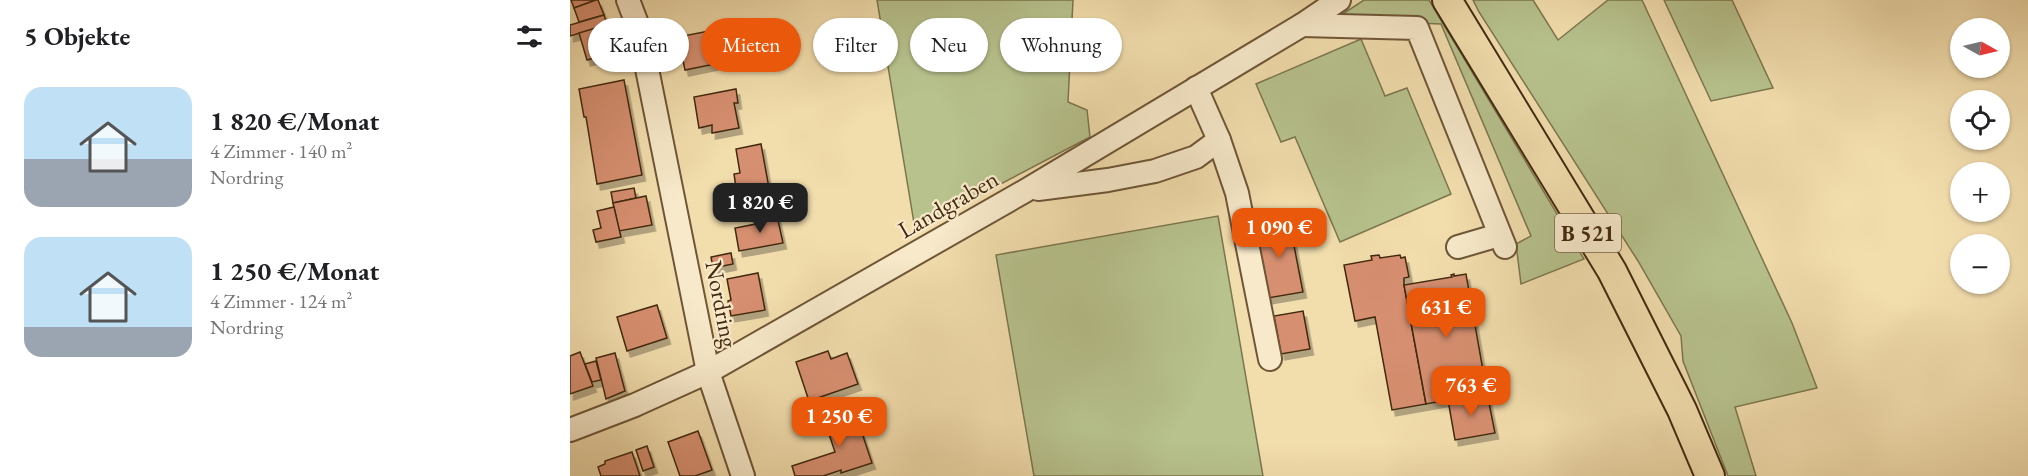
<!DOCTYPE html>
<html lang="de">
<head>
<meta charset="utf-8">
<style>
  :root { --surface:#fff; --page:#f6f6f6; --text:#202124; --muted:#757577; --accent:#ea580c }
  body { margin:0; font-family:"EB Garamond",serif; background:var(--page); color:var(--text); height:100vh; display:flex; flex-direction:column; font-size:22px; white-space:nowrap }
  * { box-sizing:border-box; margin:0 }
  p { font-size:20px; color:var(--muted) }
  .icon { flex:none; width:33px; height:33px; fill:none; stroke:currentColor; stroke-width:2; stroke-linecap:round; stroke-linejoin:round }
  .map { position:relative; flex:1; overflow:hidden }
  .details { display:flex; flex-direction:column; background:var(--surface); width:570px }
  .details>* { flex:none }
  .hud { position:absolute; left:18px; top:18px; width:570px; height:54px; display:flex; gap:12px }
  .needle { width:39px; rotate:98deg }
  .controls { position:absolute; left:1380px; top:18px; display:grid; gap:12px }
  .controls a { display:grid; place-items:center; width:60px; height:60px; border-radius:50%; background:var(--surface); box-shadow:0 2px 4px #0004; font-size:30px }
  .price { position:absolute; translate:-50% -51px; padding:0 14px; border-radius:12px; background:var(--accent); color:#fff; font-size:20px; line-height:39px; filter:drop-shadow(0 2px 3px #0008) }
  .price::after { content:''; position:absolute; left:50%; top:36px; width:18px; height:14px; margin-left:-9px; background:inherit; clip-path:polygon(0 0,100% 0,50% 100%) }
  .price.current { background:#222; color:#fff }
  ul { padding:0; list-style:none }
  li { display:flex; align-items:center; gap:18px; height:150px; padding:0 24px }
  li span { display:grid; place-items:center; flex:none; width:168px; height:120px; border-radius:18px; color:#555 }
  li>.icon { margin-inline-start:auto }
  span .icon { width:72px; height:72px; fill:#fffc; stroke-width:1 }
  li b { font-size:26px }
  h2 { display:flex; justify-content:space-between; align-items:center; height:72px; padding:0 24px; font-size:26px }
  .chip { padding:0 21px; border-radius:27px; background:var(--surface); box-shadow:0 2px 4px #0004; font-size:21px; line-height:54px }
  .chip.current { background:var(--accent); color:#fff }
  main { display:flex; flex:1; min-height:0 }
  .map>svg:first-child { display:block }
</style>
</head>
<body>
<main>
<section class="details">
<h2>5 Objekte<svg class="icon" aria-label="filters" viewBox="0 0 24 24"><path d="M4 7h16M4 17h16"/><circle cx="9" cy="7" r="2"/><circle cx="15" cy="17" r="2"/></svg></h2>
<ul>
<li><span style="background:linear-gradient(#bfe0f5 60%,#9aa5b1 0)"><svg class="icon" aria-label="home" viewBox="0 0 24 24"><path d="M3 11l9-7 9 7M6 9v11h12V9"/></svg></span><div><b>1 820 €/Monat</b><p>4 Zimmer · 140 m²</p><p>Nordring</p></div></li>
<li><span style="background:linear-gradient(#bfe0f5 75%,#9aa5b1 0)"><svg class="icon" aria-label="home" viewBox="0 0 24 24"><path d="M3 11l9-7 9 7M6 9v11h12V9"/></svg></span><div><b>1 250 €/Monat</b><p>4 Zimmer · 124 m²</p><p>Nordring</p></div></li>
</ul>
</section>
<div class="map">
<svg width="1458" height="476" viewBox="0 0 1458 476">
  <defs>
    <filter id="shadow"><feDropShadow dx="3.5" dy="6" stdDeviation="0" flood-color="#0004"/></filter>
  </defs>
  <rect width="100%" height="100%" fill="#f2ddad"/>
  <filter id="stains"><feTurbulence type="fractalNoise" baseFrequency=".00333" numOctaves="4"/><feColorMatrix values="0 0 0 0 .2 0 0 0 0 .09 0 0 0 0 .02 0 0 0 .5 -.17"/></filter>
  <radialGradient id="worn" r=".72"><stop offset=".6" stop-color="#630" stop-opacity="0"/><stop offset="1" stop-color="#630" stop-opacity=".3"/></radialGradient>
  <!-- green -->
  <g fill="#b7c28d" stroke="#7c764e" stroke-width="1.5">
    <polygon points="307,0 503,0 498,102 517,110 520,137 345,229"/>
    <polygon points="794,0 859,0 1014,259 951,284 946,244 961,236 871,24 769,20 771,15"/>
    <polygon points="903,0 963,0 988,40 1038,0 1072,0 1222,323 1247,388 1165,407 1186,476 1158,476 1113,361 1111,336 1068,261 909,12"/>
    <polygon points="1094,0 1162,0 1203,88 1141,101"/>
    <polygon points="791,39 815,96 837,88 881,194 770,242 725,137 711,142 686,84"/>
    <polygon points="648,216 693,476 464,476 426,255"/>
  </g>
  <!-- building -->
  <g fill="#d68f70" stroke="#422910" stroke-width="1.5" filter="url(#shadow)">
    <polygon points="1,0 26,0 4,8"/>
    <polygon points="26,0 28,0 34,15 9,22 4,8"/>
    <polygon points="34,15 37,25 0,36 0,25"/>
    <polygon points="39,24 47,52 17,60 9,33"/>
    <polygon points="139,31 143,31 146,46 142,47 145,64 115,70 108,37"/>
    <polygon points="54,80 72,175 27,184 16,117 14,117 9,89"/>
    <polygon points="166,89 168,103 164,103 169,128 142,133 142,125 129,128 124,97"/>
    <polygon points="191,144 199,188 167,194 164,174 170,173 166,149"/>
    <polygon points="64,188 66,198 43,203 41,192"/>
    <polygon points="76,196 82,225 49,231 43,203"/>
    <polygon points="44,207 51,237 26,242 23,230 31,228 27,211"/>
    <polygon points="206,211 213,243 169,251 165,228 196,222 194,213"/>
    <polygon points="719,220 733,292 698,298 684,227"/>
    <polygon points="161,253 163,264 143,268 141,257"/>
    <polygon points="809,255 810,258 830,255 831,258 835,257 839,277 834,278 834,285 856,404 822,410 805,317 785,321 774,265 802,260 801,256"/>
    <polygon points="188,273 195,310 161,316 158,301 161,300 157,279"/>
    <polygon points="884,274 884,276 896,274 917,393 856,404 834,285 882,277 881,275"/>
    <polygon points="87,305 97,338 57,351 47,317"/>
    <polygon points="733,311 740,349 711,354 704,316"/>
    <polygon points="258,351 261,359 277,353 288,384 239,401 226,362"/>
    <polygon points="10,352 23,386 0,394 0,356"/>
    <polygon points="45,353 55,391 36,399 26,358"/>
    <polygon points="26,361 31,380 22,382 15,364"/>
    <polygon points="917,393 925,433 885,440 878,400"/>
    <polygon points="284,409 302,463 271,473 271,470 253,476 225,476 222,466 265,452 254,419"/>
    <polygon points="128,431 142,470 125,476 110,476 98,442"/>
    <polygon points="77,446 84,467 73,471 66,450"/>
    <polygon points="62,452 70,476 31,476 28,467 35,464 35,461"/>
  </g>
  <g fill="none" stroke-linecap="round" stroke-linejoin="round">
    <!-- minor casing -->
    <g stroke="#6e5637" stroke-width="26">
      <g id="minor">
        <polyline points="58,0 69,29 138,372 173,476"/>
        <polyline points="732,25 847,28 935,247"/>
        <polyline points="649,140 667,193 700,359"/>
        <polyline points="468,189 538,180 585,171 626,157 649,140 626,88"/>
        <polyline points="888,247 929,235"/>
        <polyline points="0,430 65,405 138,372 455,191 732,25 769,0"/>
      </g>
    </g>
    <!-- major casing -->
    <g stroke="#422910" stroke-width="32">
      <polyline id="major" points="877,0 1042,271 1112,410 1140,476"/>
    </g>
    <!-- minor -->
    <use href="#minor" stroke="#f7e9ca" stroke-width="22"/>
    <!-- major -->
    <use href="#major" stroke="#f2ddad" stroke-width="28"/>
  </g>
  <g text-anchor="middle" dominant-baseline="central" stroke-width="4.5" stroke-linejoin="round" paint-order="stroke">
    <!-- shield labels -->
    <rect fill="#f7e9ca" stroke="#786348" stroke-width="1.5" x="985" y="214" width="66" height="38" rx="4.5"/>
    <g font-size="22" font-weight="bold" fill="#422910">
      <text x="1018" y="233">B 521</text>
    </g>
    <!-- street labels -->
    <g font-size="24" fill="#422910" stroke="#f7e9ca">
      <text transform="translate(378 204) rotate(-30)">Landgraben</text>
      <text transform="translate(152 304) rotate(79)">Nordring</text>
    </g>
  </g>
  <rect width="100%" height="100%" filter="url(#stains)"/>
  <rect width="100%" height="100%" fill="url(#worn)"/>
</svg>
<div class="controls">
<a><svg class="needle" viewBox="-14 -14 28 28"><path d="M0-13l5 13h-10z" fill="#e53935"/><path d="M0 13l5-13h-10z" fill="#757577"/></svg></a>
<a><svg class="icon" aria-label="locate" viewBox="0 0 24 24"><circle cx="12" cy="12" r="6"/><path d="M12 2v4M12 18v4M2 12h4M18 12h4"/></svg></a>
<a>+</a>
<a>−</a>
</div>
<b class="price current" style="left:190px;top:234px">1 820 €</b>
<b class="price" style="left:709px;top:259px">1 090 €</b>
<b class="price" style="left:876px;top:339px">631 €</b>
<b class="price" style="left:901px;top:417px">763 €</b>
<b class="price" style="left:269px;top:448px">1 250 €</b>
<div class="hud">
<a class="chip">Kaufen</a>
<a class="chip current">Mieten</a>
<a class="chip">Filter</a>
<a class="chip">Neu</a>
<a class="chip">Wohnung</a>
</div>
</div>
</main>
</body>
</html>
